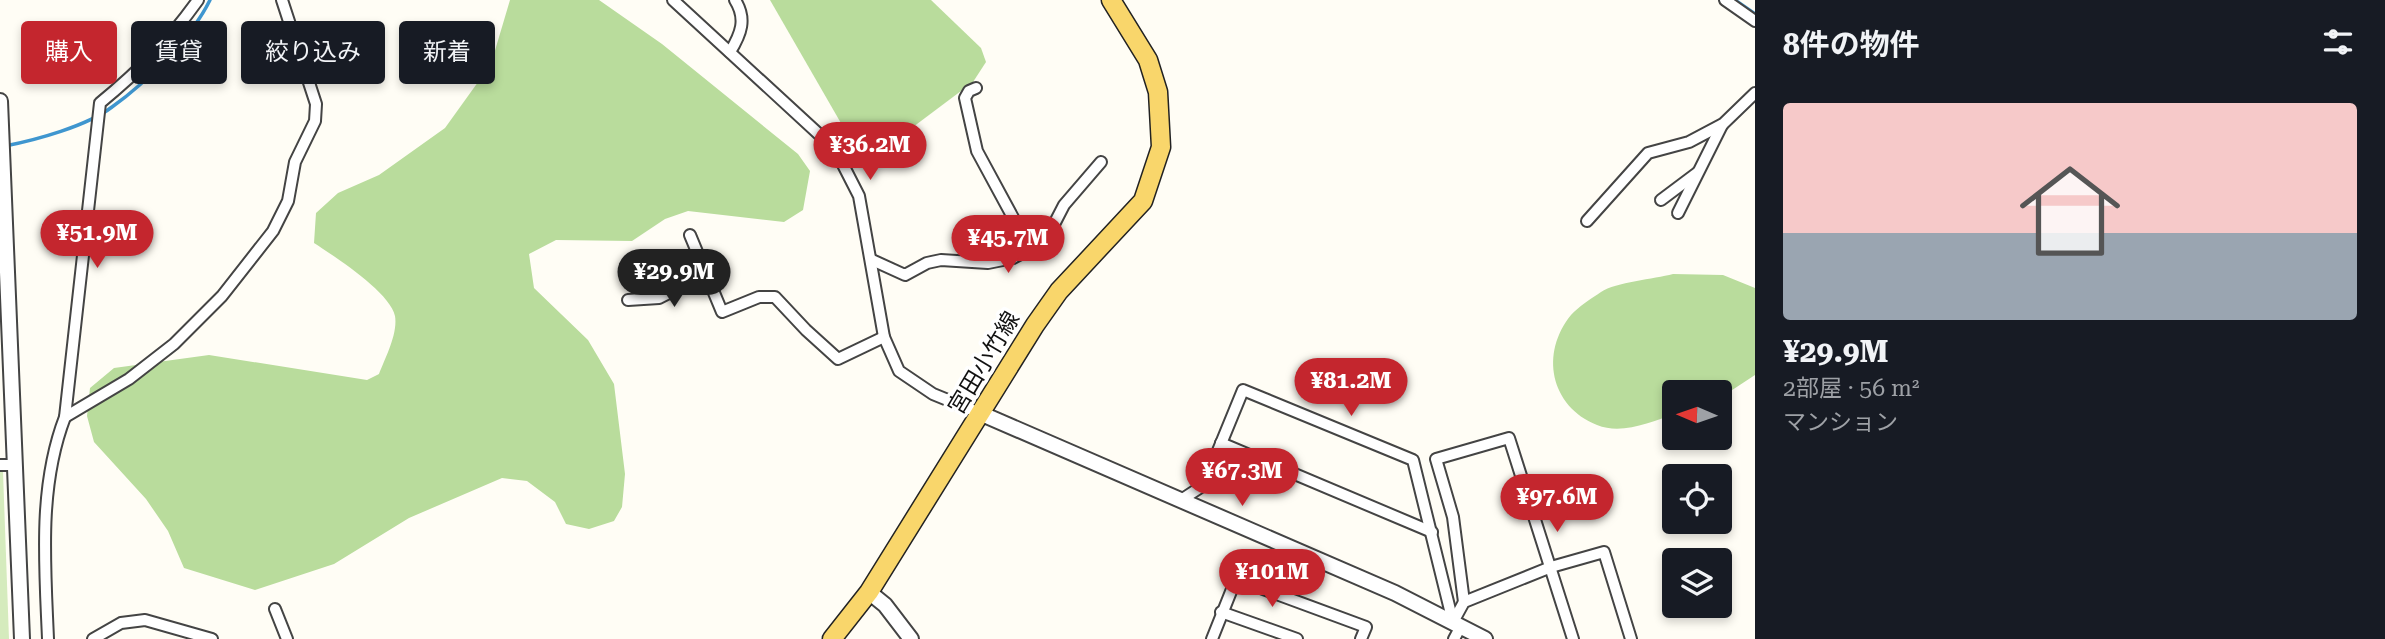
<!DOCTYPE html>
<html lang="ja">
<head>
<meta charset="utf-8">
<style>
  :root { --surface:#171b24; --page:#242831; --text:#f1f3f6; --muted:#9ea1a6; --line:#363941; --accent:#c4262e }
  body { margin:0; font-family:"Roboto Serif","Noto Sans JP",serif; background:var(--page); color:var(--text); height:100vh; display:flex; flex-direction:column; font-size:26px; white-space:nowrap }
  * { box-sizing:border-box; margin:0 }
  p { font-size:23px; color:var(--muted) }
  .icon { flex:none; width:38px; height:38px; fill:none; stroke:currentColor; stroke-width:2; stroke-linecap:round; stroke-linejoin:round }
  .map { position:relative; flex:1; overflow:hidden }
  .side { display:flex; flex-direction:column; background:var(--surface); width:630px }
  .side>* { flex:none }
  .banner { position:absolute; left:21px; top:21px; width:665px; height:63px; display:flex; gap:14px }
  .needle { width:46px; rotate:272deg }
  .buttons { position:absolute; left:1662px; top:380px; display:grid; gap:14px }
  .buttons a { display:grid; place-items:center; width:70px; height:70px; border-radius:7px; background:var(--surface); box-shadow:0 4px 10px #0003; font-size:35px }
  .price { position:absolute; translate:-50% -60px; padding:0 16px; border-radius:24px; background:var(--accent); color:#fff; font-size:23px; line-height:46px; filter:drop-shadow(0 2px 4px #0008) }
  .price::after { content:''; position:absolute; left:50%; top:42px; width:21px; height:16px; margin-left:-10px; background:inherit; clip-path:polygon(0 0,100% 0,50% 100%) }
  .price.on { background:#222; color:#fff }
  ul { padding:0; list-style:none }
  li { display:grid; align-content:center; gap:14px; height:371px; padding:0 28px }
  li+li { border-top:2px solid var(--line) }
  li span { display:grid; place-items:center; height:217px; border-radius:7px; color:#555 }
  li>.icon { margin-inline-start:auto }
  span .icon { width:126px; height:126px; fill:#fffc; stroke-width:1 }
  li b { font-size:30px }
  h2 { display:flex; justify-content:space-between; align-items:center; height:84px; padding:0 28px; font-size:30px }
  .chip { padding:0 24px; border-radius:7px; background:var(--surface); box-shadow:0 4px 10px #0003; font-size:24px; line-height:63px }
  .chip.on { background:var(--accent); color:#fff }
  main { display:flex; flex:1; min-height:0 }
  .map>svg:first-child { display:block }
</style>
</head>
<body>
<main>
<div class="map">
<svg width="1755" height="639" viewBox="0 0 1755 639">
  <rect width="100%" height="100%" fill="#fffdf5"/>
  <!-- green -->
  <polygon fill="#d5ebbd" points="0,472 3,472 9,639 0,639"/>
  <!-- forest -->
  <g fill="#b9dc9c">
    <path d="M510,0H599L662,44L798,154L810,171L803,210L784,222L688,211L665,219L632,241L556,240L529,254L534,288L588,340L614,384L625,474L622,507L614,521L589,529L566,524L555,502L527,481L502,478L409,518L334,564L255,590L184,568L168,531L146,499L94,442L87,416L90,388L114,368L209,355L367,380L379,374C385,358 398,334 395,316C390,292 334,256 314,243L316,213L338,193L379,175L445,128L491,64Z"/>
    <polygon points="770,0 931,0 981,48 986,62 973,82 905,133 882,148 853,144"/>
    <path d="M1673,274L1723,275L1755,288V375L1720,398V392H1675V414C1651,422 1622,435 1597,425C1550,406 1540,353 1571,315C1578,307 1592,298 1601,292C1616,282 1654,279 1673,274Z"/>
  </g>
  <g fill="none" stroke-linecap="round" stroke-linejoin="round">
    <!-- stream -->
    <g stroke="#3f96cf" stroke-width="3.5">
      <polyline points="1735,0 1755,14"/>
      <path d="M5,146C36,140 87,126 112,107C146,83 192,37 210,0"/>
    </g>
    <!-- minor casing -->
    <g stroke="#444" stroke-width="14">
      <g id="minor">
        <polyline points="673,0 835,149 859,196 884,337 899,371 933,394 982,414"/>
        <polyline points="1725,0 1755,21"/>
        <path d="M730,52C741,34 747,19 735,0"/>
        <polyline points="976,88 969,91 965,98 977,151 1030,249"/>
        <polyline points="1661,200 1697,173"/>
        <polyline points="1678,213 1722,125"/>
        <polyline points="1587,221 1648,153 1689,142 1723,124 1755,93"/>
        <polyline points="690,235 722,312 759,297 775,297 806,330 838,359 884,337"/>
        <polyline points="872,260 905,275 927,263 941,260 988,263 1013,258 1030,249 1048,236 1064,205 1101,162"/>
        <polyline points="628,300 659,298 706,274"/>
        <polyline points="65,417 129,379 174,344 222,296 273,231 288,201 295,162 315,121 316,104 282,0"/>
        <polyline points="1221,443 1432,532"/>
        <polyline points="0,465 13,465"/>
        <polyline points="1181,500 1204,485 1243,390 1413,460 1453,622"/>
        <polyline points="1464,602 1453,517 1436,459 1509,438 1573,639"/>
        <polyline points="275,609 287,639"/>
        <polyline points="1221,612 1297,639"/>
        <polyline points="1453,622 1464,602 1551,567 1604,552 1631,639"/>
        <path d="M48,639C45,565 38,487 65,417L100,103C140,70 168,42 198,0"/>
        <polyline points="93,639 121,623 145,620 212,639"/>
        <polyline points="1212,639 1236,579 1366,627 1361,639"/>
        <polyline points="1454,639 1461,626"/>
      </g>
    </g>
    <!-- tertiary casing -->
    <g stroke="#444" stroke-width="18">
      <g id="tertiary">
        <polyline points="0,101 22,639"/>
        <polyline points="982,414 1395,593 1485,639"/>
        <polyline points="869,592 885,605 911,639"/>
      </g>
    </g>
    <!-- primary casing -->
    <g stroke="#222" stroke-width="21">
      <polyline id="primary" points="832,639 869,592 1035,325 1059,291 1143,201 1161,147 1158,92 1148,60 1111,0"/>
    </g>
    <!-- minor -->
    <use href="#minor" stroke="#fff" stroke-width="10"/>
    <!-- tertiary -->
    <use href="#tertiary" stroke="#fff" stroke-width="14"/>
    <!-- primary -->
    <use href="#primary" stroke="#f9d66b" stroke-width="18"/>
  </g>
  <g text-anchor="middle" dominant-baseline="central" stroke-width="7" stroke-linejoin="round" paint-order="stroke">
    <!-- street labels -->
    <g font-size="23" fill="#111" stroke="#fff">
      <text transform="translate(984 363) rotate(-59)">宮田小竹線</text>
    </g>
  </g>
</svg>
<div class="buttons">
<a><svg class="needle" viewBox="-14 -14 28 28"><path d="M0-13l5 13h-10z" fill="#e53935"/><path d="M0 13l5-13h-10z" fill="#9ea1a6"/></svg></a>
<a><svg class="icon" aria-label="locate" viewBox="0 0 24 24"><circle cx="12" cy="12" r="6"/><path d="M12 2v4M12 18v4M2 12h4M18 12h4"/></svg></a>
<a><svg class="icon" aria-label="layers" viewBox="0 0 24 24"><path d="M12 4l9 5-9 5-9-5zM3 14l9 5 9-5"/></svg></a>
</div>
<b class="price" style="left:870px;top:182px">¥36.2M</b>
<b class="price" style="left:97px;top:270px">¥51.9M</b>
<b class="price" style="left:1008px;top:275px">¥45.7M</b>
<b class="price on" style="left:674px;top:309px">¥29.9M</b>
<b class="price" style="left:1351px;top:418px">¥81.2M</b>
<b class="price" style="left:1242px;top:508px">¥67.3M</b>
<b class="price" style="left:1557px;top:534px">¥97.6M</b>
<b class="price" style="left:1272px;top:609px">¥101M</b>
<div class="banner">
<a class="chip on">購入</a>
<a class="chip">賃貸</a>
<a class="chip">絞り込み</a>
<a class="chip">新着</a>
</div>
</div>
<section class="side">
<h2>8件の物件<svg class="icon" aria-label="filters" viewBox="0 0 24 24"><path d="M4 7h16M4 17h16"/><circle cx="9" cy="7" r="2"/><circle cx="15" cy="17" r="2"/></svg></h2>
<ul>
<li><span style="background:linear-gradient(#f6c9c9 60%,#9aa5b1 0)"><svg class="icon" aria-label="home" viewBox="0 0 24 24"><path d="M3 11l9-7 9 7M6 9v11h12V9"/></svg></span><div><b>¥29.9M</b><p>2部屋 · 56 m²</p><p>マンション</p></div></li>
</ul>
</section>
</main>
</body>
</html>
